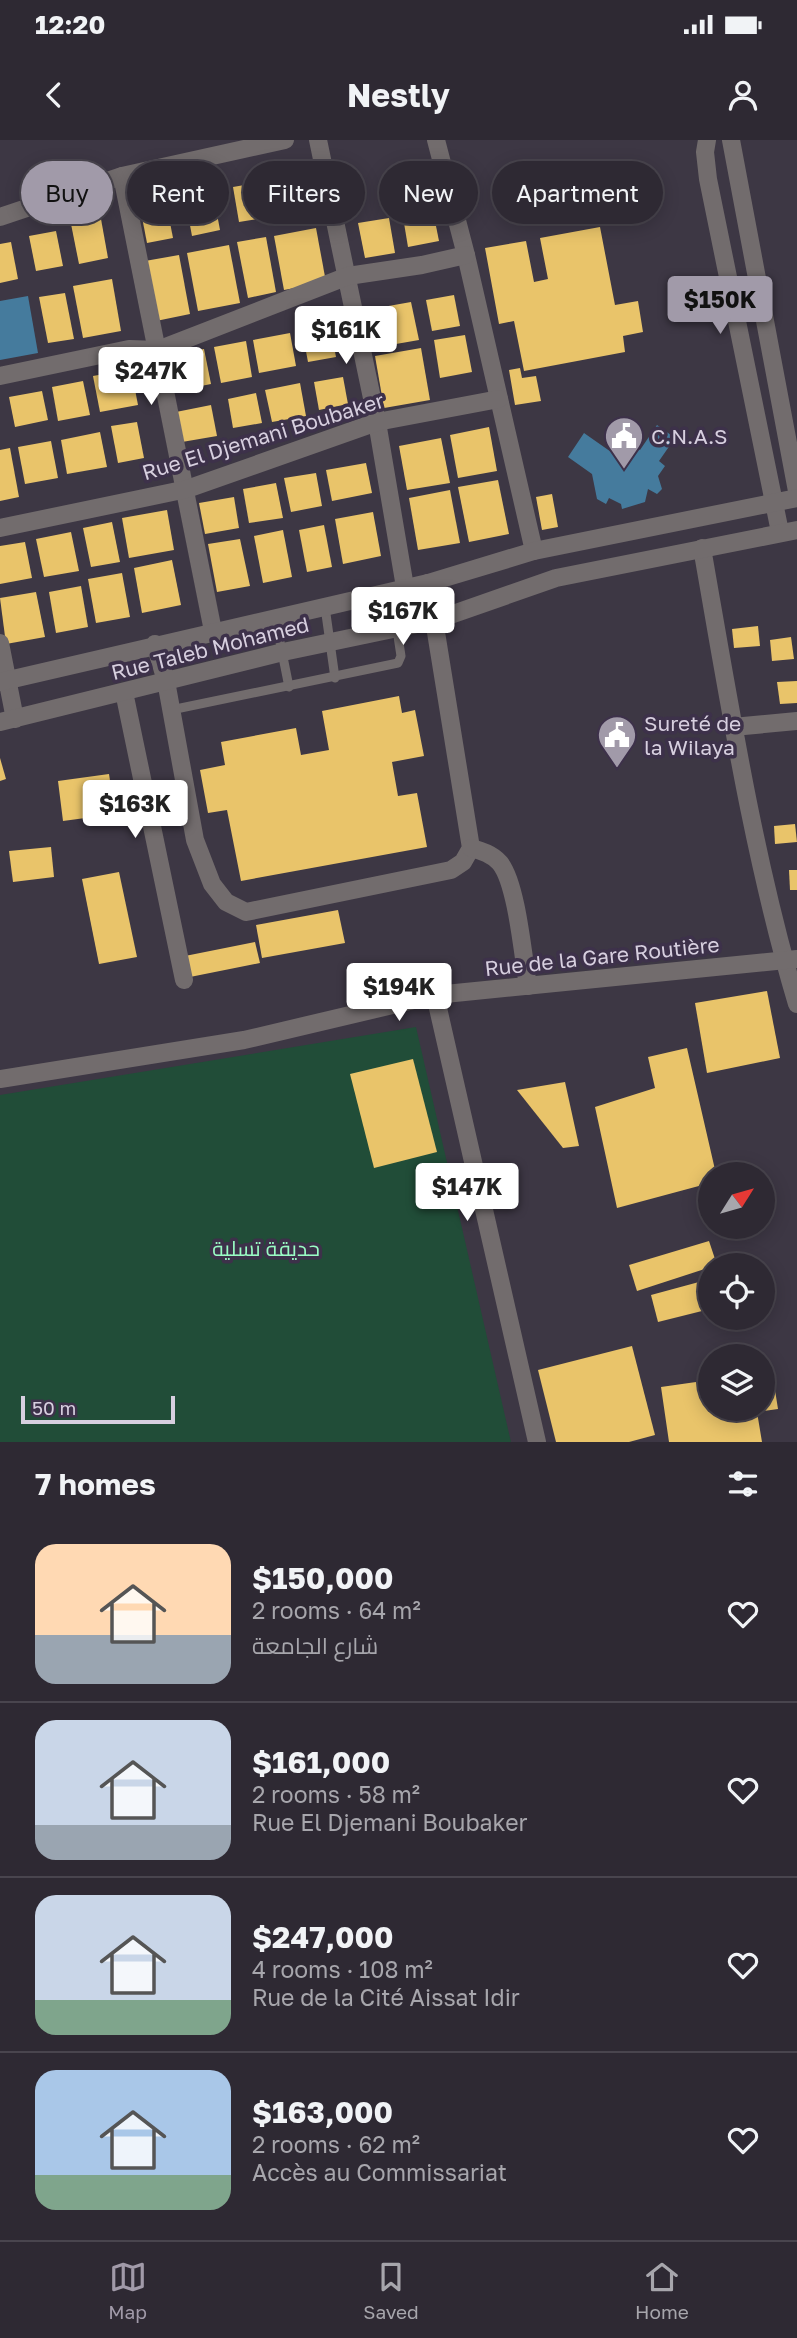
<!DOCTYPE html>
<html lang="en">
<head>
<meta charset="utf-8">
<style>
  :root { --surface:#2e2933; --page:#3a353f; --text:#f1f3f6; --muted:#a7a6ac; --line:#49454e; --accent:#a19aa9 }
  body { margin:0; font-family:"Golos Text",Cairo,sans-serif; background:var(--page); color:var(--text); height:100vh; display:flex; flex-direction:column; font-size:26px; white-space:nowrap }
  * { box-sizing:border-box; margin:0 }
  p { font-size:23px; color:var(--muted) }
  .icon { flex:none; width:38px; height:38px; fill:none; stroke:currentColor; stroke-width:2; stroke-linecap:round; stroke-linejoin:round }
  .map { position:relative; height:1302px; overflow:hidden }
  .panel { display:flex; flex-direction:column; background:var(--surface); flex:1 }
  .panel>* { flex:none }
  .banner { position:absolute; left:21px; top:21px; width:756px; height:63px; display:flex; gap:14px }
  .needle { width:46px; rotate:53deg }
  .buttons { position:absolute; left:698px; top:1022px; display:grid; gap:14px }
  .buttons a { display:grid; place-items:center; width:77px; height:77px; border-radius:50%; background:var(--surface); box-shadow:0 4px 18px #0003,0 0 0 2px var(--line); font-size:35px }
  .scale { position:absolute; left:21px; bottom:18px; width:154px; box-sizing:border-box; padding-left:7px; border:4px solid #d7cfdf; border-top:0; font-size:19px; line-height:24px; white-space:nowrap; color:#d7cfdf; -webkit-text-stroke:5px #3d314a; paint-order:stroke }
  .price { position:absolute; translate:-50% -60px; padding:0 16px; border-radius:7px; background:#fff; color:#222; font-size:23px; line-height:46px; filter:drop-shadow(0 2px 4px #0008) }
  .price::after { content:''; position:absolute; left:50%; top:42px; width:21px; height:16px; margin-left:-10px; background:inherit; clip-path:polygon(0 0,100% 0,50% 100%) }
  .price.on { background:var(--accent); color:#111 }
  ul { padding:0; list-style:none }
  li { display:flex; align-items:center; gap:21px; height:175px; padding:0 35px }
  li+li { border-top:2px solid var(--line) }
  li span { display:grid; place-items:center; flex:none; width:196px; height:140px; border-radius:21px; color:#555 }
  li>.icon { margin-inline-start:auto }
  span .icon { width:84px; height:84px; fill:#fffc; stroke-width:1 }
  li b { font-size:30px }
  h2 { display:flex; justify-content:space-between; align-items:center; height:84px; padding:0 35px; font-size:30px }
  .pill { padding:0 24px; border-radius:32px; background:var(--surface); box-shadow:0 4px 18px #0003,0 0 0 2px var(--line); font-size:24px; line-height:63px }
  .pill.on { background:var(--accent); color:#111 }
  .status { display:flex; justify-content:space-between; align-items:center; height:49px; padding:0 35px; background:var(--surface); direction:ltr }
  .status svg { height:19px; fill:currentColor }
  header { display:flex; justify-content:space-between; align-items:center; height:91px; padding:0 35px; background:var(--surface); font-size:32px; font-weight:700 }
  .tab-bar { display:flex; justify-content:space-around; align-items:center; height:98px; border-top:2px solid var(--line); background:var(--surface); font-size:19px; color:var(--muted) }
  .tab-bar a { display:grid; justify-items:center; gap:4px }
  .tab-bar .on { color:var(--accent) }
  .map>svg:first-child { display:block }
</style>
</head>
<body>
<div class="status"><b>12:20</b><svg viewBox="0 0 49 12"><path d="M0 12V9h3v3zM5 12V6h3v6zM10 12V3h3v9zM15 12V0h3v12zM26 1h20v11H26zM47 4h2v5h-2z"/></svg></div>
<header><svg class="icon" aria-label="back" viewBox="0 0 24 24"><path d="M15 5l-7 7 7 7"/></svg>Nestly<svg class="icon" aria-label="person" viewBox="0 0 24 24"><circle cx="12" cy="8" r="4"/><path d="M4 21q1-7 8-7t8 7"/></svg></header>
<div class="map">
<svg width="797" height="1302" viewBox="0 0 797 1302">
  <rect width="100%" height="100%" fill="#3d3744"/>
  <!-- green -->
  <polygon fill="#214d38" points="416,887 511,1302 0,1302 0,955"/>
  <!-- homes -->
  <g fill="#e9c46a">
    <polygon points="307,34 314,67 285,73 278,39"/>
    <polygon points="262,42 269,77 239,82 233,47"/>
    <polygon points="213,53 220,90 192,96 185,59"/>
    <polygon points="167,67 173,98 147,103 141,72"/>
    <polygon points="433,71 439,101 408,107 403,77"/>
    <polygon points="389,78 395,113 365,118 358,83"/>
    <polygon points="101,79 108,118 79,124 71,84"/>
    <polygon points="600,87 615,165 638,161 643,192 623,196 625,212 524,231 514,181 499,184 485,108 526,101 534,142 548,139 540,98"/>
    <polygon points="316,88 326,142 284,150 274,96"/>
    <polygon points="56,91 63,126 36,131 29,96"/>
    <polygon points="266,97 276,152 248,158 237,102"/>
    <polygon points="11,102 18,139 0,143 0,104"/>
    <polygon points="229,105 240,163 198,171 187,113"/>
    <polygon points="179,115 190,174 156,181 145,121"/>
    <polygon points="112,139 121,191 83,198 73,146"/>
    <polygon points="65,153 74,199 48,203 39,157"/>
    <polygon points="454,155 460,186 432,191 426,160"/>
    <polygon points="411,162 419,200 373,208 366,170"/>
    <polygon points="330,185 336,217 308,222 302,190"/>
    <polygon points="290,193 296,226 259,233 253,200"/>
    <polygon points="465,195 472,232 440,238 434,200"/>
    <polygon points="246,201 252,237 221,243 214,207"/>
    <polygon points="421,208 430,260 384,268 375,216"/>
    <polygon points="204,209 211,244 176,251 169,215"/>
    <polygon points="520,228 522,238 536,236 541,261 515,265 509,230"/>
    <polygon points="131,229 138,265 100,272 93,236"/>
    <polygon points="343,237 348,264 319,270 314,242"/>
    <polygon points="83,241 90,275 58,281 52,247"/>
    <polygon points="300,243 306,276 272,282 265,250"/>
    <polygon points="42,251 48,280 15,287 9,257"/>
    <polygon points="256,253 262,283 233,288 228,259"/>
    <polygon points="211,265 217,296 182,302 176,272"/>
    <polygon points="137,282 144,318 118,323 111,286"/>
    <polygon points="489,287 497,331 458,338 450,295"/>
    <polygon points="100,292 107,327 67,334 61,300"/>
    <polygon points="441,298 450,343 407,350 399,306"/>
    <polygon points="51,301 58,338 25,344 18,307"/>
    <polygon points="10,308 19,357 0,361 0,310"/>
    <polygon points="366,323 372,353 332,361 326,330"/>
    <polygon points="316,333 322,366 291,372 284,338"/>
    <polygon points="498,340 509,394 469,402 458,347"/>
    <polygon points="276,343 283,378 249,383 243,349"/>
    <polygon points="450,350 460,403 418,410 409,358"/>
    <polygon points="552,354 558,387 542,390 536,357"/>
    <polygon points="234,357 239,388 205,394 199,363"/>
    <polygon points="167,370 174,410 129,418 122,378"/>
    <polygon points="373,372 381,416 343,424 335,379"/>
    <polygon points="112,382 120,422 91,427 83,388"/>
    <polygon points="324,385 332,427 307,432 299,390"/>
    <polygon points="283,390 292,437 263,443 254,396"/>
    <polygon points="71,392 79,431 44,437 36,399"/>
    <polygon points="240,399 250,446 217,452 208,404"/>
    <polygon points="25,402 32,438 0,444 0,406"/>
    <polygon points="172,420 181,465 142,473 134,428"/>
    <polygon points="122,433 130,477 96,483 88,439"/>
    <polygon points="81,446 88,487 56,493 49,452"/>
    <polygon points="36,452 45,497 6,504 0,458"/>
    <polygon points="758,486 760,506 734,508 732,489"/>
    <polygon points="791,497 794,519 772,521 770,500"/>
    <polygon points="797,541 797,563 780,564 777,542"/>
    <polygon points="399,556 402,573 415,570 424,616 392,622 398,656 417,653 427,707 241,741 227,670 208,673 200,630 225,625 221,602 296,588 301,615 329,610 322,571"/>
    <polygon points="0,618 6,639 0,641"/>
    <polygon points="109,634 115,674 63,681 58,641"/>
    <polygon points="795,684 797,702 775,704 774,686"/>
    <polygon points="51,707 54,737 13,742 9,711"/>
    <polygon points="789,730 797,730 797,750 790,750"/>
    <polygon points="119,732 137,817 99,824 82,739"/>
    <polygon points="338,770 345,803 262,818 256,785"/>
    <polygon points="255,802 260,823 190,837 185,816"/>
    <polygon points="767,851 780,918 707,933 695,863"/>
    <polygon points="687,908 716,1034 710,1034 710,1043 617,1068 595,967 655,948 648,917"/>
    <polygon points="413,919 437,1012 374,1028 350,934"/>
    <polygon points="565,942 579,1006 563,1008 517,950"/>
    <polygon points="709,1101 717,1125 637,1151 629,1125"/>
    <polygon points="710,1139 710,1169 658,1182 651,1155"/>
    <polygon points="632,1206 655,1295 629,1302 556,1302 538,1230"/>
    <polygon points="772,1231 778,1269 757,1272 762,1302 669,1302 661,1247 710,1240 710,1269 763,1269 763,1232"/>
  </g>
  <!-- public -->
  <g fill="#457b9d">
    <polygon points="28,156 38,213 0,220 0,161"/>
    <polygon points="657,285 675,298 659,321 665,326 658,336 662,349 657,354 648,349 645,362 622,369 621,364 609,358 606,364 597,359 592,334 568,317 584,293 614,314 626,314 633,305 640,310"/>
  </g>
  <g fill="none" stroke-linecap="round" stroke-linejoin="round">
    <!-- service -->
    <g stroke="#726c6d" stroke-width="9">
      <polyline points="325,467 335,538"/>
      <polyline points="275,477 289,547"/>
      <polyline points="171,570 398,523 401,516 391,450"/>
    </g>
    <!-- minor -->
    <g stroke="#726c6d" stroke-width="18">
      <polyline points="318,0 377,282 405,447"/>
      <polyline points="436,0 466,115 534,411"/>
      <polyline points="707,0 705,12 708,39 780,392"/>
      <polyline points="731,0 797,351"/>
      <polyline points="122,36 213,491"/>
      <polyline points="0,77 122,36 285,0"/>
      <polyline points="0,236 129,209 158,210 348,136 422,125 466,115"/>
      <polyline points="0,388 187,349 377,282 499,259"/>
      <path d="M702,408C729,561 753,716 797,864"/>
      <polyline points="0,503 15,579"/>
      <polyline points="155,504 166,541 195,700 212,744 226,762 246,772 451,730 463,722 471,708 428,443"/>
      <polyline points="0,542 428,443 534,411 797,358"/>
      <polyline points="124,552 184,840"/>
      <polyline points="0,582 283,512 436,480 556,438 797,390"/>
      <polyline points="733,587 797,581"/>
      <path d="M471,708C482,711 492,714 500,723C517,744 523,817 528,846"/>
      <polyline points="435,855 537,1302"/>
      <polyline points="0,939 244,900 435,855 797,819"/>
    </g>
  </g>
  <!-- icons -->
  <defs>
    <g id="civic-pin" transform="scale(2.0125)"><path d="M0 17L-7.5 6A9.5 9.5 0 1 1 7.5 6Z" fill="#a19aa9" stroke="#3d314a"/><path d="M-.6-6.5H3V-4.5H.6V-3L4-1V1h2V6H-6V1h2V-1L-.6-3ZM-1.2 2.5V6h2.4V2.5Z" fill="#fff"/></g>
  </defs>
  <g fill-rule="evenodd">
    <use href="#civic-pin" x="624" y="296"/>
    <use href="#civic-pin" x="617" y="595"/>
  </g>
  <g text-anchor="middle" dominant-baseline="central" stroke-width="7" stroke-linejoin="round" paint-order="stroke">
    <!-- street labels -->
    <g font-size="21" fill="#d7cfdf" stroke="#3d314a">
      <text transform="translate(263 296) rotate(-17)">Rue El Djemani Boubaker</text>
      <text transform="translate(210 508) rotate(-14)">Rue Taleb Mohamed</text>
      <text transform="translate(602 816) rotate(-6)">Rue de la Gare Routière</text>
    </g>
    <!-- poi labels -->
    <g font-size="21" fill="#d7cfdf" stroke="#3d314a" text-anchor="start">
      <text x="651" y="296">C.N.A.S</text>
      <text x="644" y="583">Sureté de<tspan x="644" dy="24">la Wilaya</tspan></text>
    </g>
    <!-- park labels -->
    <g font-size="21" fill="#99fcc4" stroke="#3d314a">
      <text x="266" y="1108">حديقة تسلية</text>
    </g>
  </g>
</svg>
<div class="buttons">
<a><svg class="needle" viewBox="-14 -14 28 28"><path d="M0-13l5 13h-10z" fill="#e53935"/><path d="M0 13l5-13h-10z" fill="#a7a6ac"/></svg></a>
<a><svg class="icon" aria-label="locate" viewBox="0 0 24 24"><circle cx="12" cy="12" r="6"/><path d="M12 2v4M12 18v4M2 12h4M18 12h4"/></svg></a>
<a><svg class="icon" aria-label="layers" viewBox="0 0 24 24"><path d="M12 4l9 5-9 5-9-5zM3 14l9 5 9-5"/></svg></a>
</div>
<div class="scale">50 m</div>
<b class="price on" style="left:720px;top:196px">$150K</b>
<b class="price" style="left:346px;top:226px">$161K</b>
<b class="price" style="left:151px;top:267px">$247K</b>
<b class="price" style="left:403px;top:507px">$167K</b>
<b class="price" style="left:135px;top:700px">$163K</b>
<b class="price" style="left:399px;top:883px">$194K</b>
<b class="price" style="left:467px;top:1083px">$147K</b>
<div class="banner">
<a class="pill on">Buy</a>
<a class="pill">Rent</a>
<a class="pill">Filters</a>
<a class="pill">New</a>
<a class="pill">Apartment</a>
</div>
</div>
<section class="panel">
<h2>7 homes<svg class="icon" aria-label="filters" viewBox="0 0 24 24"><path d="M4 7h16M4 17h16"/><circle cx="9" cy="7" r="2"/><circle cx="15" cy="17" r="2"/></svg></h2>
<ul>
<li><span style="background:linear-gradient(#ffd9b3 65%,#9aa5b1 0)"><svg class="icon" aria-label="home" viewBox="0 0 24 24"><path d="M3 11l9-7 9 7M6 9v11h12V9"/></svg></span><div><b>$150,000</b><p>2 rooms · 64 m²</p><p>شارع الجامعة</p></div><svg class="icon" aria-label="heart" viewBox="0 0 24 24"><path d="M12 20l-8-8c-3-5 5-10 8-4 3-6 11-1 8 4z"/></svg></li>
<li><span style="background:linear-gradient(#c9d6e8 75%,#9aa5b1 0)"><svg class="icon" aria-label="home" viewBox="0 0 24 24"><path d="M3 11l9-7 9 7M6 9v11h12V9"/></svg></span><div><b>$161,000</b><p>2 rooms · 58 m²</p><p>Rue El Djemani Boubaker</p></div><svg class="icon" aria-label="heart" viewBox="0 0 24 24"><path d="M12 20l-8-8c-3-5 5-10 8-4 3-6 11-1 8 4z"/></svg></li>
<li><span style="background:linear-gradient(#c9d6e8 75%,#7fa58c 0)"><svg class="icon" aria-label="home" viewBox="0 0 24 24"><path d="M3 11l9-7 9 7M6 9v11h12V9"/></svg></span><div><b>$247,000</b><p>4 rooms · 108 m²</p><p>Rue de la Cité Aissat Idir</p></div><svg class="icon" aria-label="heart" viewBox="0 0 24 24"><path d="M12 20l-8-8c-3-5 5-10 8-4 3-6 11-1 8 4z"/></svg></li>
<li><span style="background:linear-gradient(#a9c7e8 75%,#7fa58c 0)"><svg class="icon" aria-label="home" viewBox="0 0 24 24"><path d="M3 11l9-7 9 7M6 9v11h12V9"/></svg></span><div><b>$163,000</b><p>2 rooms · 62 m²</p><p>Accès au Commissariat</p></div><svg class="icon" aria-label="heart" viewBox="0 0 24 24"><path d="M12 20l-8-8c-3-5 5-10 8-4 3-6 11-1 8 4z"/></svg></li>
</ul>
</section>
<nav class="tab-bar">
<a class="on"><svg class="icon" aria-label="map" viewBox="0 0 24 24"><path d="M3 6l6-2 6 2 6-2v14l-6 2-6-2-6 2zM9 4v14M15 6v14"/></svg>Map</a>
<a><svg class="icon" aria-label="saved" viewBox="0 0 24 24"><path d="M7 4h10v16l-5-4-5 4z"/></svg>Saved</a>
<a><svg class="icon" aria-label="home" viewBox="0 0 24 24"><path d="M3 11l9-7 9 7M6 9v11h12V9"/></svg>Home</a>
</nav>
</body>
</html>
